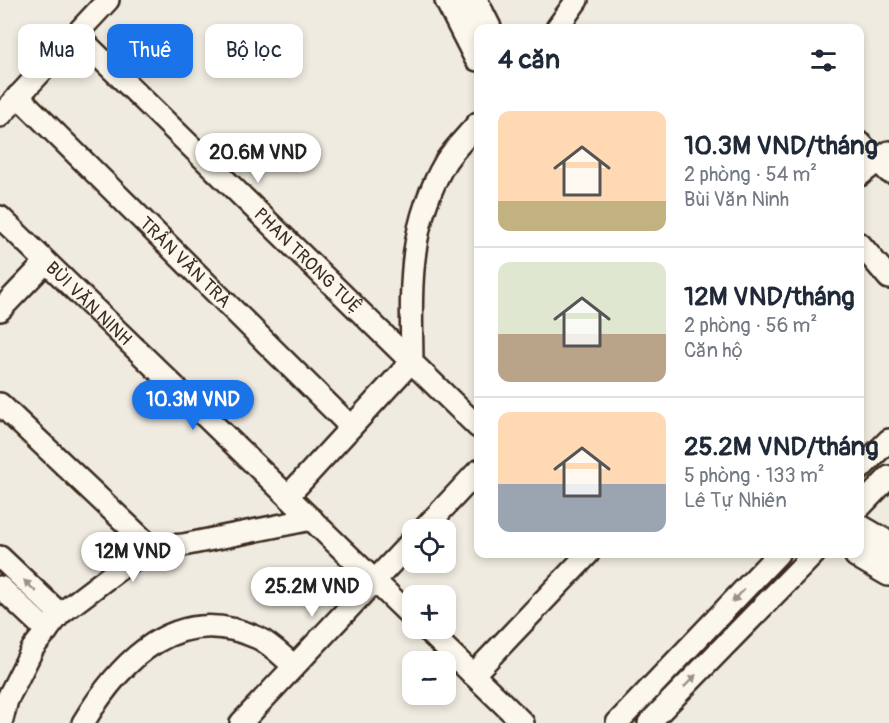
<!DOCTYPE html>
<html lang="vi">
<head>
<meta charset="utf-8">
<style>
  :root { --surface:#fff; --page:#f6f6f7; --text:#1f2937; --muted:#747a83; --line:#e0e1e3; --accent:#1a73e8 }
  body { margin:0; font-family:Pangolin,sans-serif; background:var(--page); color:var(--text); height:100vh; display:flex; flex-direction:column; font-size:22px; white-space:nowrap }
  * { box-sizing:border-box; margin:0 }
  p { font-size:20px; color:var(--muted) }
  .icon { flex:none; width:33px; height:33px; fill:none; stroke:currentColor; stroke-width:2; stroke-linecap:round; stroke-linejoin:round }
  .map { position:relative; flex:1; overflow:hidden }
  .sheet { position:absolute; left:474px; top:24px; width:390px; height:534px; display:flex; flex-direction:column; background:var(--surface); border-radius:12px; box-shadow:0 3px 9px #0003 }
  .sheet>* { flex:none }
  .hud { position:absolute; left:18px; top:24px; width:366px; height:54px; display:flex; gap:12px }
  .controls { position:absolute; left:402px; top:519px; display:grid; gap:12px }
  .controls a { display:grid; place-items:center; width:54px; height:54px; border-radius:12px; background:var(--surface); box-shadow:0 3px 9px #0003; font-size:30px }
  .price { position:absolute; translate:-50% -51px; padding:0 14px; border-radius:21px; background:#fff; color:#222; font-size:20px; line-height:39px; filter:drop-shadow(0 2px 3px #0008) }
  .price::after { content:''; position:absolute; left:50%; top:36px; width:18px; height:14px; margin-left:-9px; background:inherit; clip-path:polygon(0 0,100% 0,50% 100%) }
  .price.on { background:var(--accent); color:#fff }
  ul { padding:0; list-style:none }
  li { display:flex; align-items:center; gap:18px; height:150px; padding:0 24px }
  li+li { border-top:2px solid var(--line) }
  li span { display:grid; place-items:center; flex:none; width:168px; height:120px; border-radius:12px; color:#555 }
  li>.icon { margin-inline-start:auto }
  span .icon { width:72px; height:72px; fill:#fffc; stroke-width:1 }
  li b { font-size:26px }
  h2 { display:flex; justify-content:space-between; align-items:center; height:72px; padding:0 24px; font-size:26px }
  .tag { padding:0 21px; border-radius:12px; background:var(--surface); box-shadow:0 3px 9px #0003; font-size:21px; line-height:54px }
  .tag.on { background:var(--accent); color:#fff }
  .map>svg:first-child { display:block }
</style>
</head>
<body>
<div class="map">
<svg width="889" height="723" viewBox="0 0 889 723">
  <rect width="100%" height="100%" fill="#f0ebe0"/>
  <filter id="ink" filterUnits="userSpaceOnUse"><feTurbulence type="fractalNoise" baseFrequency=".0167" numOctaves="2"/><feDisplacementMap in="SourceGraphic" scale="12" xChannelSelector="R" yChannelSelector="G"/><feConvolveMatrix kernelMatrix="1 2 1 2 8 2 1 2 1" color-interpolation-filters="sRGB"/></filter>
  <g filter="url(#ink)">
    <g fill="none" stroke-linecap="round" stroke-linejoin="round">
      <!-- minor casing -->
      <g stroke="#3b2a1e" stroke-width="26">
        <g id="minor">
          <polyline points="557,28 577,0"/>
          <path id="s1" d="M76,34L478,427"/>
          <path id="s2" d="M18,96L351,427"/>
          <polyline points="0,116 108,0"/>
          <polyline points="860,143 889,172"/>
          <polyline points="860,175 889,152"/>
          <path id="s3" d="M0,217L412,617"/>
          <polyline points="860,244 889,278"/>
          <polyline points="0,310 46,262"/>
          <polyline points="0,404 154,550"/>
          <polyline points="860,469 889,440"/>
          <path d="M288,496L412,361C411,288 407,227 446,161C455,148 468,135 478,123"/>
          <polyline points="860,507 889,477"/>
          <polyline points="423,530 478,471"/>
          <polyline points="0,557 60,614"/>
          <polyline points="0,587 47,631"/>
          <polyline points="425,628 523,723"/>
          <polyline points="473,675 588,554"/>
          <polyline points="1,723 7,700 33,648 60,614 126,564 159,547 183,545 312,519"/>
          <path d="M83,723C122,658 178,602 258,638C271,644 283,657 294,666"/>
          <polyline points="241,723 412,541"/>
          <polyline points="617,723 778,554"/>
          <polyline points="649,723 814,554"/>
        </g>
      </g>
      <!-- major casing -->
      <g stroke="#3b2a1e" stroke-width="32">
        <g id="major">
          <polyline points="449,0 478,57"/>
          <polyline points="473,0 487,28"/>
          <polyline points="860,529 889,546"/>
          <polyline points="858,554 889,572"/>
        </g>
      </g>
      <!-- minor -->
      <use href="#minor" stroke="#fbf7ec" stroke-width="21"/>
      <!-- major -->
      <use href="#major" stroke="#fbf7ec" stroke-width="27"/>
    </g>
    <!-- one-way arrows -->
    <defs><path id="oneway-solid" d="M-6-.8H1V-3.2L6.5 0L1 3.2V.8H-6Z" transform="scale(1.5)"/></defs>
    <g fill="#9b9085">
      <use href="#oneway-solid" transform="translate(30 586) rotate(-136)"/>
      <use href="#oneway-solid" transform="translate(738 596) rotate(134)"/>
      <use href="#oneway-solid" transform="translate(690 681) rotate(-46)"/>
    </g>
  </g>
  <g text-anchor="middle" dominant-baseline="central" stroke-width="6" stroke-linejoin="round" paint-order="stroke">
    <!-- street labels -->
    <g font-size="18" fill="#3b2a1e" stroke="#fbf7ec">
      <text stroke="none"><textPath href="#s1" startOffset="324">PHAN TRỌNG TUỆ</textPath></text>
      <text stroke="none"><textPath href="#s2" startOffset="236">TRẦN VĂN TRÀ</textPath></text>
      <text stroke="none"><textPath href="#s3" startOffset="124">BÙI VĂN NINH</textPath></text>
    </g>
  </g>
</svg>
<div class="controls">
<a><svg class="icon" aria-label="locate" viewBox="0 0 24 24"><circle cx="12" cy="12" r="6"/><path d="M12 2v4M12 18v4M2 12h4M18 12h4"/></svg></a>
<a>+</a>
<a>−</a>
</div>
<b class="price" style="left:258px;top:184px">20.6M VND</b>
<b class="price on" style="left:193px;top:431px">10.3M VND</b>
<b class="price" style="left:133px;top:583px">12M VND</b>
<b class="price" style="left:312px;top:618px">25.2M VND</b>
<div class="hud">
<a class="tag">Mua</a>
<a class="tag on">Thuê</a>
<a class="tag">Bộ lọc</a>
</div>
<section class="sheet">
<h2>4 căn<svg class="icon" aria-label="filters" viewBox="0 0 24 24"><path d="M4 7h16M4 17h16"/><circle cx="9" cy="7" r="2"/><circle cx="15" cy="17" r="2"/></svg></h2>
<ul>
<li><span style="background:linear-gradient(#ffd9b3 75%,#c2b280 0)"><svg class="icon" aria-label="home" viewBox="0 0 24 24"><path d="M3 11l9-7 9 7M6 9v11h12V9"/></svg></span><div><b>10.3M VND/tháng</b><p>2 phòng · 54 m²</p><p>Bùi Văn Ninh</p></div></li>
<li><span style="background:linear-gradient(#dfe7d0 60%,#b9a48a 0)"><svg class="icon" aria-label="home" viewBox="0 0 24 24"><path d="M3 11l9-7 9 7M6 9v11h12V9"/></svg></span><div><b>12M VND/tháng</b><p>2 phòng · 56 m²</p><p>Căn hộ</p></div></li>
<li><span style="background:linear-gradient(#ffd9b3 60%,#9aa5b1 0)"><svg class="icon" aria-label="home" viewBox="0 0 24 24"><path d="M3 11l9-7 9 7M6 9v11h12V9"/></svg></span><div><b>25.2M VND/tháng</b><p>5 phòng · 133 m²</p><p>Lê Tự Nhiên</p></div></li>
</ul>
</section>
</div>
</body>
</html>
